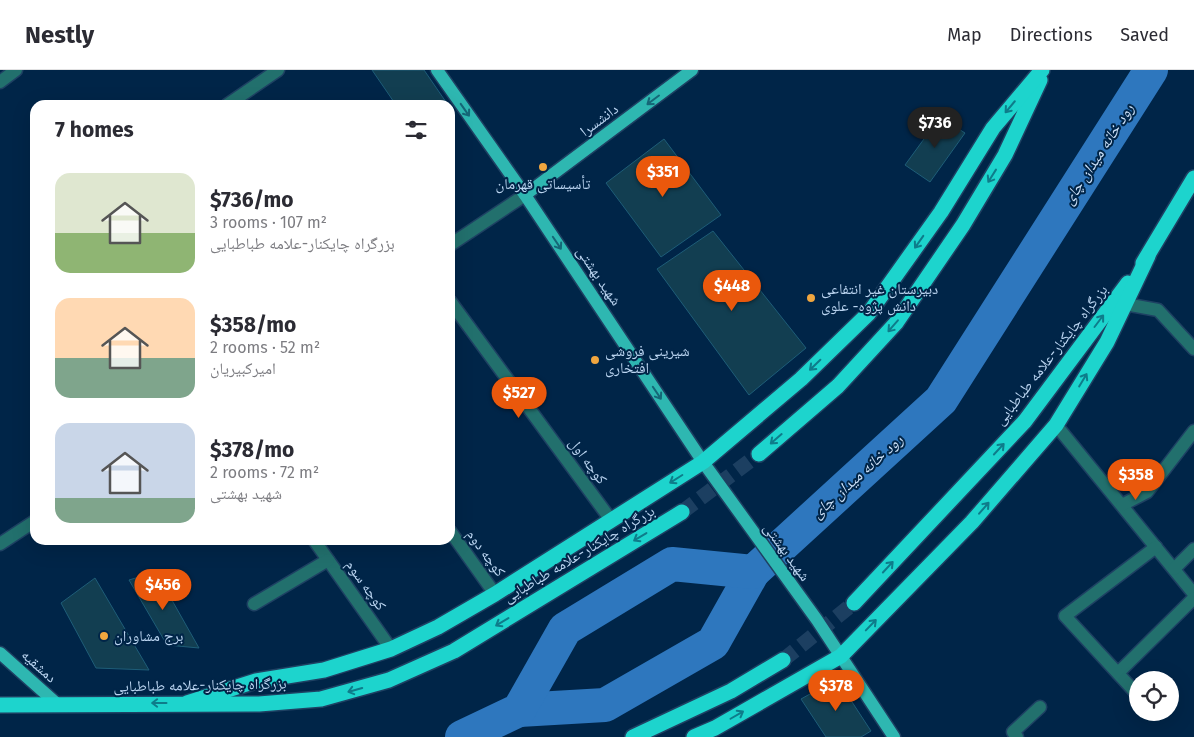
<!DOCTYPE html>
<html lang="en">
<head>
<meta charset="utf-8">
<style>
  :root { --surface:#fff; --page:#f2f2f3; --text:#2b2b33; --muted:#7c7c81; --line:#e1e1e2; --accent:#ea580c }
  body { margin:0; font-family:"Fira Sans","Noto Naskh Arabic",sans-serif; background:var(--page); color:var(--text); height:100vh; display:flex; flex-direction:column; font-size:19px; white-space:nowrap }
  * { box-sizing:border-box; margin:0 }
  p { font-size:16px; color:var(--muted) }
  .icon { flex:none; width:28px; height:28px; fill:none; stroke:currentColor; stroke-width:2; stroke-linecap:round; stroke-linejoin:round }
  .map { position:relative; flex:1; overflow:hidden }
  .drawer { position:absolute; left:30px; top:30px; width:425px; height:445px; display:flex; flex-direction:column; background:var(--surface); border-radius:15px; box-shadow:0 5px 20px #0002 }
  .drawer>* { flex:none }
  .fabs { position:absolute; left:1129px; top:601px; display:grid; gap:10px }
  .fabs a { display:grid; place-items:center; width:50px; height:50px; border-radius:50%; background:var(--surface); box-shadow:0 5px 20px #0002; font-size:25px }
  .price { position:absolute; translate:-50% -42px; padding:0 11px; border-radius:18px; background:var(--accent); color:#fff; font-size:16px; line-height:32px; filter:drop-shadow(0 1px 2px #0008) }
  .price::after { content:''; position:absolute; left:50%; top:30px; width:15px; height:11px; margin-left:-8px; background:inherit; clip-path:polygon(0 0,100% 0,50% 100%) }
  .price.active { background:#222; color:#fff }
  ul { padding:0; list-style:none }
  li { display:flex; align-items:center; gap:15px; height:125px; padding:0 25px }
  li span { display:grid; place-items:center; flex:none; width:140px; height:100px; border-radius:15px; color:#555 }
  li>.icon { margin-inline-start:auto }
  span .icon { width:60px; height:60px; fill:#fffc; stroke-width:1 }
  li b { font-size:21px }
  h2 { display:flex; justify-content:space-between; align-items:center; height:60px; padding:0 25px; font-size:21px }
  header { display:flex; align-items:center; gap:30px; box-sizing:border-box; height:70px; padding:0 25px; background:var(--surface); border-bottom:1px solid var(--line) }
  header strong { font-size:24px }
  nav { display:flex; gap:28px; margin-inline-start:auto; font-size:18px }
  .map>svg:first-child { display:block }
</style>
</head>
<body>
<header>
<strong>Nestly</strong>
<nav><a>Map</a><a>Directions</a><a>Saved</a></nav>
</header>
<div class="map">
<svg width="1194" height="667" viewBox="0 0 1194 667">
  <rect width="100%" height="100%" fill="#002548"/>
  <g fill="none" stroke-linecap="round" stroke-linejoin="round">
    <!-- river -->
    <g stroke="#2e77be" stroke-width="34">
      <polyline points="519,640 605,635 713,573 753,502"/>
      <polyline points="462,667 519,640 565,559 672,494 753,502 941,330 1151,0"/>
    </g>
  </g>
  <!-- building -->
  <g fill="#123e51" stroke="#1e5d78">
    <polygon points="372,0 424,0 446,32 442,35 396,35"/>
    <polygon points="940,47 965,63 930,112 905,95"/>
    <polygon points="664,69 721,145 661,187 606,113"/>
    <polygon points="713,161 806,278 749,325 657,199"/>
    <polygon points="156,502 199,578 167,575 129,510"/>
    <polygon points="95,508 149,600 96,598 61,533"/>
    <polygon points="837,609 871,661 861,667 826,667 801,629"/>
  </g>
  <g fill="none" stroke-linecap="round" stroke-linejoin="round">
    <!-- highway-tunnel -->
    <g stroke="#1c3f61" stroke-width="15" stroke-dasharray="15 8" stroke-linecap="butt">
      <polyline points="682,442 759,384"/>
      <polyline points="783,590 854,533"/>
    </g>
    <!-- minor casing -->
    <g stroke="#1e4163" stroke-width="15">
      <g id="minor">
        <polyline points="0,12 16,0"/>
        <polyline points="227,35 278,0"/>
        <polyline points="450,175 525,125"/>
        <polyline points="450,231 611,450"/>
        <polyline points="1125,234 1158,240 1194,279"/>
        <polyline points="1056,355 1194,524"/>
        <polyline points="1122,435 1147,422 1194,361"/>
        <polyline points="450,461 495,524"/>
        <polyline points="314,470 391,579"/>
        <polyline points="0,474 35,451"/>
        <polyline points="1174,499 1194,479"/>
        <polyline points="254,534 328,490"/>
        <polyline points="1118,603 1194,528"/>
        <polyline points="1136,623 1065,546 1156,477"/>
        <polyline points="1017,667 1013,662 1040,637"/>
      </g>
    </g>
    <!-- major casing -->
    <g stroke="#1e4163" stroke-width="15">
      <g id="major">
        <polyline points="437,0 525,125 703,392 817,550 894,667"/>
        <polyline points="525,125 692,0"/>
        <polyline points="0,583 56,633"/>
      </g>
    </g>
    <!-- highway casing -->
    <g stroke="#1e4163" stroke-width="18">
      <g id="highway">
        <polyline points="1143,193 1194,108"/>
        <polyline points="759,384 838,316 896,253 963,155 1005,85 1040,10"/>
        <polyline points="854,533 1025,351 1128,213"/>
        <polyline points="187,633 256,611 324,600 391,579 438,557 495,524 703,392 801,309 869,243 941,142 993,58 1042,0"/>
        <polyline points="0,635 259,634 321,629 389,610 454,581 682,442"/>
        <polyline points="633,667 731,621 783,590"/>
        <polyline points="694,667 715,658 841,586 972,452 1056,355 1107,272 1148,186"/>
      </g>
    </g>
    <!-- minor -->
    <use href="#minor" stroke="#22706d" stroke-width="12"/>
    <!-- major -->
    <use href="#major" stroke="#2eb7b1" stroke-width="12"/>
    <!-- highway -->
    <use href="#highway" stroke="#1dd4cd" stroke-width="15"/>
  </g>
  <!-- one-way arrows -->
  <defs><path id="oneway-shaft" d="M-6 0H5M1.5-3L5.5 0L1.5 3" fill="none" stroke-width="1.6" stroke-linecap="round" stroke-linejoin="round" transform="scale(1.25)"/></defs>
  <g stroke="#156777">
    <use href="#oneway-shaft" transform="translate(653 30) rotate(143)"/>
    <use href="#oneway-shaft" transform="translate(465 40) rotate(55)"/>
    <use href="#oneway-shaft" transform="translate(557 173) rotate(56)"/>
    <use href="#oneway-shaft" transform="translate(657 323) rotate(56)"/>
  </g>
  <g stroke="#0e7c8a">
    <use href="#oneway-shaft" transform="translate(1010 37) rotate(130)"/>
    <use href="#oneway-shaft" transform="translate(992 106) rotate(122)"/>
    <use href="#oneway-shaft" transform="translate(919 172) rotate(125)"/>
    <use href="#oneway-shaft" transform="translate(1099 251) rotate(-53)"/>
    <use href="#oneway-shaft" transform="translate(893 256) rotate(131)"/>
    <use href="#oneway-shaft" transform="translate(815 295) rotate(136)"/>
    <use href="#oneway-shaft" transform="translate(1083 310) rotate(-59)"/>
    <use href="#oneway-shaft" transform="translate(776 369) rotate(139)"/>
    <use href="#oneway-shaft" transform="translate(999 379) rotate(-47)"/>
    <use href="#oneway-shaft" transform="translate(676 409) rotate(148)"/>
    <use href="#oneway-shaft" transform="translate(984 438) rotate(-49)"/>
    <use href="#oneway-shaft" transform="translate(640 467) rotate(149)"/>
    <use href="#oneway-shaft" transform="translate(888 497) rotate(-47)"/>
    <use href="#oneway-shaft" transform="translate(502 552) rotate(149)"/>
    <use href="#oneway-shaft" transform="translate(871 555) rotate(-46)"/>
    <use href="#oneway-shaft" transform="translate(355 620) rotate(164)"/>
    <use href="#oneway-shaft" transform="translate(159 633) rotate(-180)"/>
    <use href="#oneway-shaft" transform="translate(737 645) rotate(-30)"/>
  </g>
  <!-- markers -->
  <g fill="#f0a63f" stroke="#002548" stroke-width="2">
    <circle cx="543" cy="97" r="5"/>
    <circle cx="811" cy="228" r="5"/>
    <circle cx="595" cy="290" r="5"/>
    <circle cx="104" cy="566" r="5"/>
  </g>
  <g text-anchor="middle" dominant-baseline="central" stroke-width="4" stroke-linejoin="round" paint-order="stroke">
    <!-- street labels -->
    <g font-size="15" fill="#bbd5f1" stroke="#002548">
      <text transform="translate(599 50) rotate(-37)">دانشسرا</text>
      <text transform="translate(599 206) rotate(56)">شهید بهشتى</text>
      <text transform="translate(1051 285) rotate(-52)">بزرگراه چایکنار-علامه طباطبایی</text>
      <text transform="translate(588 391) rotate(54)">کوچه اول</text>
      <text transform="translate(787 482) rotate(54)">شهید بهشتی</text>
      <text transform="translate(486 483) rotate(54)">کوچه دوم</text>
      <text transform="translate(579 484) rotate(-31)">بزرگراه چایکنار-علامه طباطبایی</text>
      <text transform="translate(366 515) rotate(55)">کوچه سوم</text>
      <text transform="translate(39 596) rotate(42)">دمشقیه</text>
      <text transform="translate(200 615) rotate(-1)">بزرگراه چایکنار-علامه طباطبایی</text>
    </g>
    <!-- poi labels -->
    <g font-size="15" fill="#bbd5f1" stroke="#002548" text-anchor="start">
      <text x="543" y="114" text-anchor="middle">تأسیساتی قهرمان</text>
      <text x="821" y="219">دبیرستان غیر انتفاعی<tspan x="821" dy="17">دانش پژوه- علوی</tspan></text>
      <text x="605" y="281">شیرینی فروشی<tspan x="605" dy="17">افتخاری</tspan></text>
      <text x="114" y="566">برج مشاوران</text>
    </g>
    <!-- water labels -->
    <g font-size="16" font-style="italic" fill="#cadff6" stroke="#002548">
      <text transform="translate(1098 84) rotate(-57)">رود خانه میدان چای</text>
      <text transform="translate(857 406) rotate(-42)">رود خانه میدان چای</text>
    </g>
  </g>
</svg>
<div class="fabs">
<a><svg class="icon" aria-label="locate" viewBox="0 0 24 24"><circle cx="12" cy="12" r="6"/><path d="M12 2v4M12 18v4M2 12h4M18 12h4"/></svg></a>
</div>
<b class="price active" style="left:935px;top:79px">$736</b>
<b class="price" style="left:663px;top:128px">$351</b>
<b class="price" style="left:732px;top:242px">$448</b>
<b class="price" style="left:519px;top:349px">$527</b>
<b class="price" style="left:1136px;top:431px">$358</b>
<b class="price" style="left:163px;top:541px">$456</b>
<b class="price" style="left:836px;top:642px">$378</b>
<section class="drawer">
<h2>7 homes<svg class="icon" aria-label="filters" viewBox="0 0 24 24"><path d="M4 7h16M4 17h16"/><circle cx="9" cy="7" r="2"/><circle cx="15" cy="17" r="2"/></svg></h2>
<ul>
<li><span style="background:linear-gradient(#dfe7d0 60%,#8fb573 0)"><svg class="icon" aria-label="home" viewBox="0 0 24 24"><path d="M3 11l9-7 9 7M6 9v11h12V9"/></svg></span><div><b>$736/mo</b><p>3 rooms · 107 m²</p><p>بزرگراه چایکنار-علامه طباطبایی</p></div></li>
<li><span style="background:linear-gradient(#ffd9b3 60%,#7fa58c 0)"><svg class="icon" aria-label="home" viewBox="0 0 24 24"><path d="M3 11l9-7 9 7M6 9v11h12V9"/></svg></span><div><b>$358/mo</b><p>2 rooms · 52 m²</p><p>امیرکبیریان</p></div></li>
<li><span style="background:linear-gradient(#c9d6e8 75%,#7fa58c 0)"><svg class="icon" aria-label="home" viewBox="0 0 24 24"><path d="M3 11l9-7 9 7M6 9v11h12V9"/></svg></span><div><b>$378/mo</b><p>2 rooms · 72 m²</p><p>شهید بهشتى</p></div></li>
</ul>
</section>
</div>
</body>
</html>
